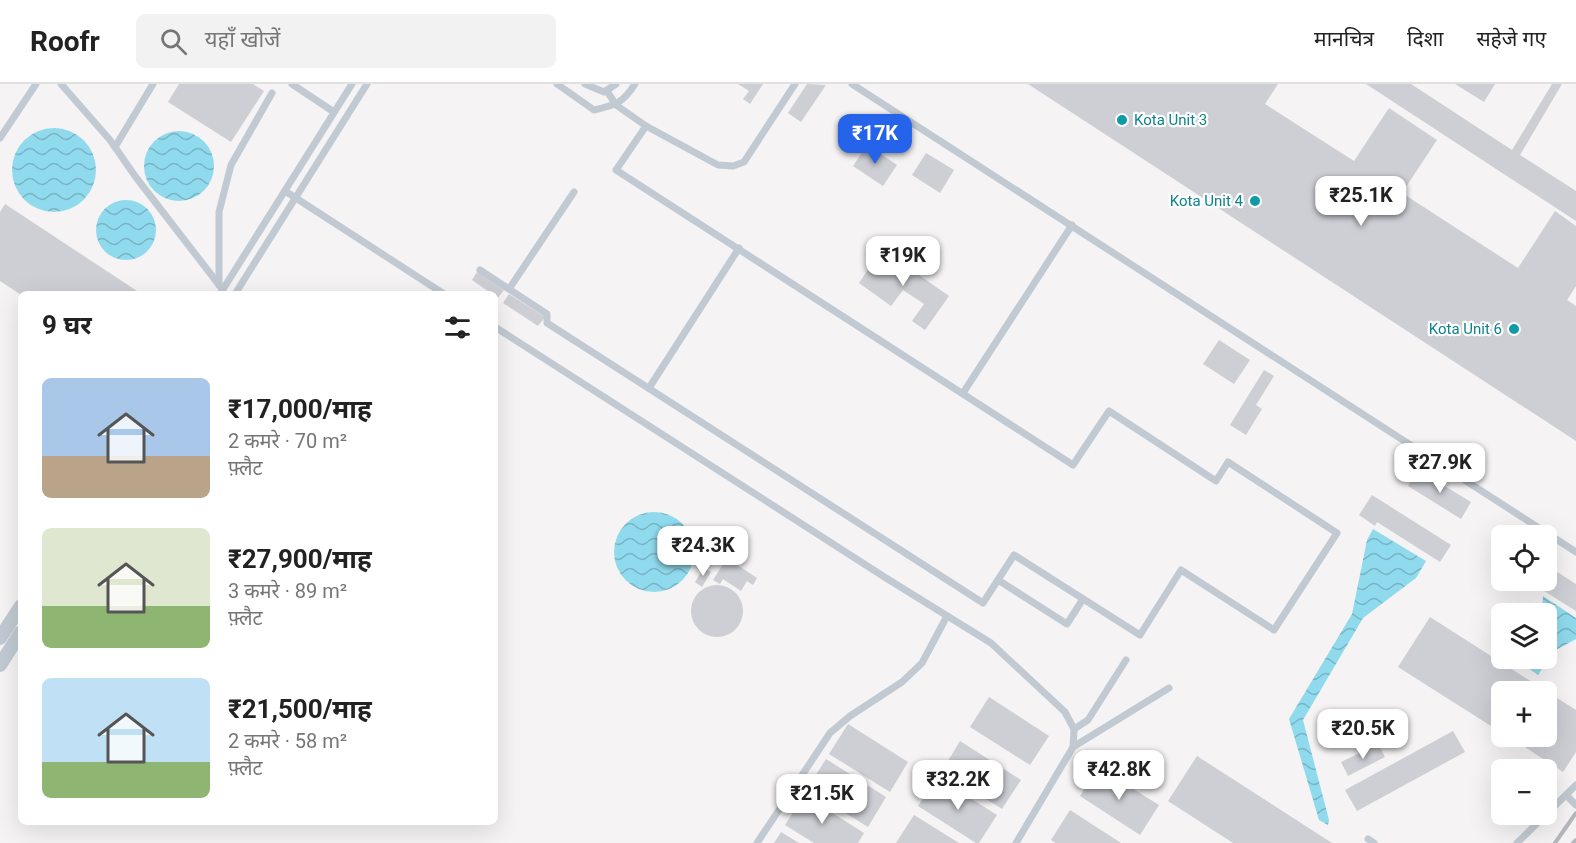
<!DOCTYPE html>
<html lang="hi">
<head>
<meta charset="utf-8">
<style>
  :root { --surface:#fff; --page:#f2f2f2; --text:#222; --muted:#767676; --line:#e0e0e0; --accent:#2563eb }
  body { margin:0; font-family:Roboto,"Noto Sans Devanagari",sans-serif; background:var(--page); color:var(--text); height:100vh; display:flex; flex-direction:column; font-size:22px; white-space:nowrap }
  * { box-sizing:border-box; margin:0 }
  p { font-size:20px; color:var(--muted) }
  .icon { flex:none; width:33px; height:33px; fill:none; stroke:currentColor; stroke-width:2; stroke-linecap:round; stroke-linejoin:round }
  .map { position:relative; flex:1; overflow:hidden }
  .side { position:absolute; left:18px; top:207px; width:480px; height:534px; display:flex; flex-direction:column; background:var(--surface); border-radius:9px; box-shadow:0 6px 24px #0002 }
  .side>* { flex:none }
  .controls { position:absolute; left:1491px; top:441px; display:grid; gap:12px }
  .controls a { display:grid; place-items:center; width:66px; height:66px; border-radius:9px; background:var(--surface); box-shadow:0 6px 24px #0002; font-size:30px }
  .price { position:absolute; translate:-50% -51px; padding:0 14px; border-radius:12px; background:#fff; color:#222; font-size:20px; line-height:39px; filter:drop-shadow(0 2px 3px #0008) }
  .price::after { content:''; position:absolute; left:50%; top:36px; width:18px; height:14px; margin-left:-9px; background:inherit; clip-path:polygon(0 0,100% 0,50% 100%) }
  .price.on { background:var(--accent); color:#fff }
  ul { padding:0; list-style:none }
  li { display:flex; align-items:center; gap:18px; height:150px; padding:0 24px }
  li span { display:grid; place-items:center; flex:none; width:168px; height:120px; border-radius:9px; color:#555 }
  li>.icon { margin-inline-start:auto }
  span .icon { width:72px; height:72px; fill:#fffc; stroke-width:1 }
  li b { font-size:26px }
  h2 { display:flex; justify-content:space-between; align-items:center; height:72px; padding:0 24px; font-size:26px }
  header { display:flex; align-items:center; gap:36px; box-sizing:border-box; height:84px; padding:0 30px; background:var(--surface); border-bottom:2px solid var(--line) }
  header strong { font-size:28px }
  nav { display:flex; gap:33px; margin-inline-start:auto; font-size:21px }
  .search { width:420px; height:54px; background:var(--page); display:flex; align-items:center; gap:15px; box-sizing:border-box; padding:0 21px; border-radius:9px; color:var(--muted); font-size:22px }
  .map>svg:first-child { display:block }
</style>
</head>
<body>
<header>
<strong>Roofr</strong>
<div class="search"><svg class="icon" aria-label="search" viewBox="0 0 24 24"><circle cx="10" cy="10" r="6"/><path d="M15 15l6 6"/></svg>यहाँ खोजें</div>
<nav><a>मानचित्र</a><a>दिशा</a><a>सहेजे गए</a></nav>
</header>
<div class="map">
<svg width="1576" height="759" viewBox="0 0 1576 759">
  <defs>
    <pattern id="water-waves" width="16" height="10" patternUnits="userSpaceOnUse" patternTransform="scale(1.5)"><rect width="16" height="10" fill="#90daee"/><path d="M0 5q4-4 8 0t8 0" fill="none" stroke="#78b4c4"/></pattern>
  </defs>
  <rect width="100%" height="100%" fill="#f5f3f3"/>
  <!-- water -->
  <g fill="url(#water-waves)">
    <circle cx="54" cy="86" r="42"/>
    <circle cx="179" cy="82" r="35"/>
    <circle cx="126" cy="146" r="30"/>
    <circle cx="654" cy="468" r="40"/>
    <polygon points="1373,445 1426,477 1416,494 1363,534 1303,636 1329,736 1328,741 1319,736 1289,635 1352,530 1367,456"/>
    <polygon points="1543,512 1576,534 1576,555 1554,567 1538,591 1525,582 1530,575 1546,574 1546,530 1542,529"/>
  </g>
  <!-- building -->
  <g fill="#cdcfd5">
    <polygon points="179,0 253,0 264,7 231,58 168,18"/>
    <polygon points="738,0 763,0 750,20 743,15 749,7"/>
    <polygon points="807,0 826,1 801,38 788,29"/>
    <polygon points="1028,0 1278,0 1265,20 1354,77 1389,24 1437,56 1402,109 1518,184 1555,127 1576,142 1576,202 1567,216 1576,222 1576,357"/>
    <polygon points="1366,0 1411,0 1512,66 1552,0 1562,0 1520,71 1576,107 1576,137"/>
    <polygon points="1455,0 1495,0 1484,18"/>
    <polygon points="867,61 897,81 883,102 853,82"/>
    <polygon points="926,69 954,86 940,109 912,91"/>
    <polygon points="5,120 137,207 135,210 20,210 0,197 0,128"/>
    <polygon points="882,165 949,212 925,246 912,237 924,220 903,206 891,222 859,199"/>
    <polygon points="477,188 504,206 498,214 495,210 492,210 472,196"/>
    <polygon points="509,210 545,233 538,242 503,219"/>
    <polygon points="1219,256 1250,276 1234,300 1203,280"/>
    <polygon points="1264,286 1274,292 1256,321 1262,325 1246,351 1230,341"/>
    <polygon points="1418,386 1471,418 1461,435 1408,402"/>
    <polygon points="1372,411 1451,461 1440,478 1377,438 1375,442 1359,431"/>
    <polygon points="727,474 757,494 753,501 747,497 741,507 723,495 720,500 713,496"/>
    <polygon points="704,484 711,488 702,503 695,498"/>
    <polygon points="1554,486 1576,500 1576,527 1541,505"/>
    <circle cx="717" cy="527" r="26"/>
    <polygon points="1430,533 1576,626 1576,668 1563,688 1508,652 1546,652 1546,608 1502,608 1502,649 1398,583"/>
    <polygon points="989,613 1049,652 1030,681 970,643"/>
    <polygon points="848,640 908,678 890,708 829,670"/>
    <polygon points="1453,647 1465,668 1357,727 1345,706"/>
    <polygon points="960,657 1021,696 1002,725 942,687"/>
    <polygon points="1378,660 1385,673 1348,692 1341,678"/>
    <polygon points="1197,672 1332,759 1233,759 1168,717"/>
    <polygon points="826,675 886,713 868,743 807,705"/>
    <polygon points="1098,683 1159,721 1140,751 1080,712"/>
    <polygon points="937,693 997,731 979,759 976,759 918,722"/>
    <polygon points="804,711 864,749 858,759 814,759 785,741"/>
    <polygon points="1070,726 1121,759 1056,759 1051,756"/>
    <polygon points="914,731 959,759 896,759"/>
    <polygon points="781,748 799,759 774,759"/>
  </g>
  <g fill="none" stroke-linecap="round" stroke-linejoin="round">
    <!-- lane -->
    <g stroke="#c1cad2" stroke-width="7">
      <polyline points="61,0 110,56 135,92 223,206"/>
      <polyline points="292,0 334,28"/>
      <path d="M557,0L594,26C616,21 623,19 635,0"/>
      <polyline points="585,0 604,8 616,0"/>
      <polyline points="852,0 1576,468"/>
      <polyline points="607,7 616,21 646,42 718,81 733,82 744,78 795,0"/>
      <polyline points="0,54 36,0"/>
      <polyline points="115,63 153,0"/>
      <polyline points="285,107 444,210"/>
      <polyline points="480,186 547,230 547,239 983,519 1014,471 1140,551 1181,486 1274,546 1337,449 1228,378 1216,397 1109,327 1073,381 616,86 646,42"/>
      <polyline points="219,201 219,128 231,81 272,9"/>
      <polyline points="509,205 574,108"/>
      <polyline points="220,210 352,0"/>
      <polyline points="235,210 367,0"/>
      <polyline points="495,243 886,494 991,559 1065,628 1074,645 1073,663 1016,759"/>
      <polyline points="649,304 739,164"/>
      <polyline points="963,309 1072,141"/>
      <polyline points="998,496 1067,540 1083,515"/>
      <polyline points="1074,645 1088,636 1126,576"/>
      <polyline points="1073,663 1169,604"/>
      <polyline points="1567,712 1576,721"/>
      <polyline points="1368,755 1374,759"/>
      <polyline points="757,759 830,649 850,632 902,598 922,579 947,532"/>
      <polyline points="1517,759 1576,701"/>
    </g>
    <!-- street -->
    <g stroke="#c1cad2" stroke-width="14">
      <polyline points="0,554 21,522"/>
      <polyline points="0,581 21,548"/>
    </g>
    <!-- rail -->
    <g stroke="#b5b8bd" stroke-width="4">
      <polyline points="1555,759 1576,729"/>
      <polyline points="1573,759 1576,756"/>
    </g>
  </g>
  <!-- markers -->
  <g fill="#0f9aa8" stroke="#fff" stroke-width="2">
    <circle cx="1122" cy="36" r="6"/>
    <circle cx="1255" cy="117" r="6"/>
    <circle cx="1514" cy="245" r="6"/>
  </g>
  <g text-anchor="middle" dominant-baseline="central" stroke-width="4.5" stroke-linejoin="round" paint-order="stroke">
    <!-- culture labels -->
    <g font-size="15" fill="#0d838f" stroke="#fff" text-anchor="end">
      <text x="1134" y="36" text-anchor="start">Kota Unit 3</text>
      <text x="1243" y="117">Kota Unit 4</text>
      <text x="1502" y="245">Kota Unit 6</text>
    </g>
  </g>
</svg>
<div class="controls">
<a><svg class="icon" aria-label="locate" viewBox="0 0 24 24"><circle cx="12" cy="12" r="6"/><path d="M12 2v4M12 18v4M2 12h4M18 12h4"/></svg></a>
<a><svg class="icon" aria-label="layers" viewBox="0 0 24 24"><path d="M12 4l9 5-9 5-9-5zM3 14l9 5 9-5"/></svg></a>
<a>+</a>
<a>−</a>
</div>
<b class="price on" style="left:875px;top:81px">₹17K</b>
<b class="price" style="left:1361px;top:143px">₹25.1K</b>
<b class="price" style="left:903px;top:203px">₹19K</b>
<b class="price" style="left:1440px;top:410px">₹27.9K</b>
<b class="price" style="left:703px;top:493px">₹24.3K</b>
<b class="price" style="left:1363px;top:676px">₹20.5K</b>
<b class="price" style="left:1119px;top:717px">₹42.8K</b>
<b class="price" style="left:958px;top:727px">₹32.2K</b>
<b class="price" style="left:822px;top:741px">₹21.5K</b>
<section class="side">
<h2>9 घर<svg class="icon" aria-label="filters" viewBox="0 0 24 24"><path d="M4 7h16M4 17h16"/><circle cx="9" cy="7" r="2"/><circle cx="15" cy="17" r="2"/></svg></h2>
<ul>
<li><span style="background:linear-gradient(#a9c7e8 65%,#b9a48a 0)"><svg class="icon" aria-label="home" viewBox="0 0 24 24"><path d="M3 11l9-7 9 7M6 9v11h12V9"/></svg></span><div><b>₹17,000/माह</b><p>2 कमरे · 70 m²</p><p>फ़्लैट</p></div></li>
<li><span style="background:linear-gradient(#dfe7d0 65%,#8fb573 0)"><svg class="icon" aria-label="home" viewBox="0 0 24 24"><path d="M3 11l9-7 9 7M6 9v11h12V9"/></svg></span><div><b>₹27,900/माह</b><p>3 कमरे · 89 m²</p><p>फ़्लैट</p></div></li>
<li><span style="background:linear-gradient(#bfe0f5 70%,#8fb573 0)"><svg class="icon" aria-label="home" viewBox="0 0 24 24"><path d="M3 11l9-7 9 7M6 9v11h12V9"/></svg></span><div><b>₹21,500/माह</b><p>2 कमरे · 58 m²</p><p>फ़्लैट</p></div></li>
</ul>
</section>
</div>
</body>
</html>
